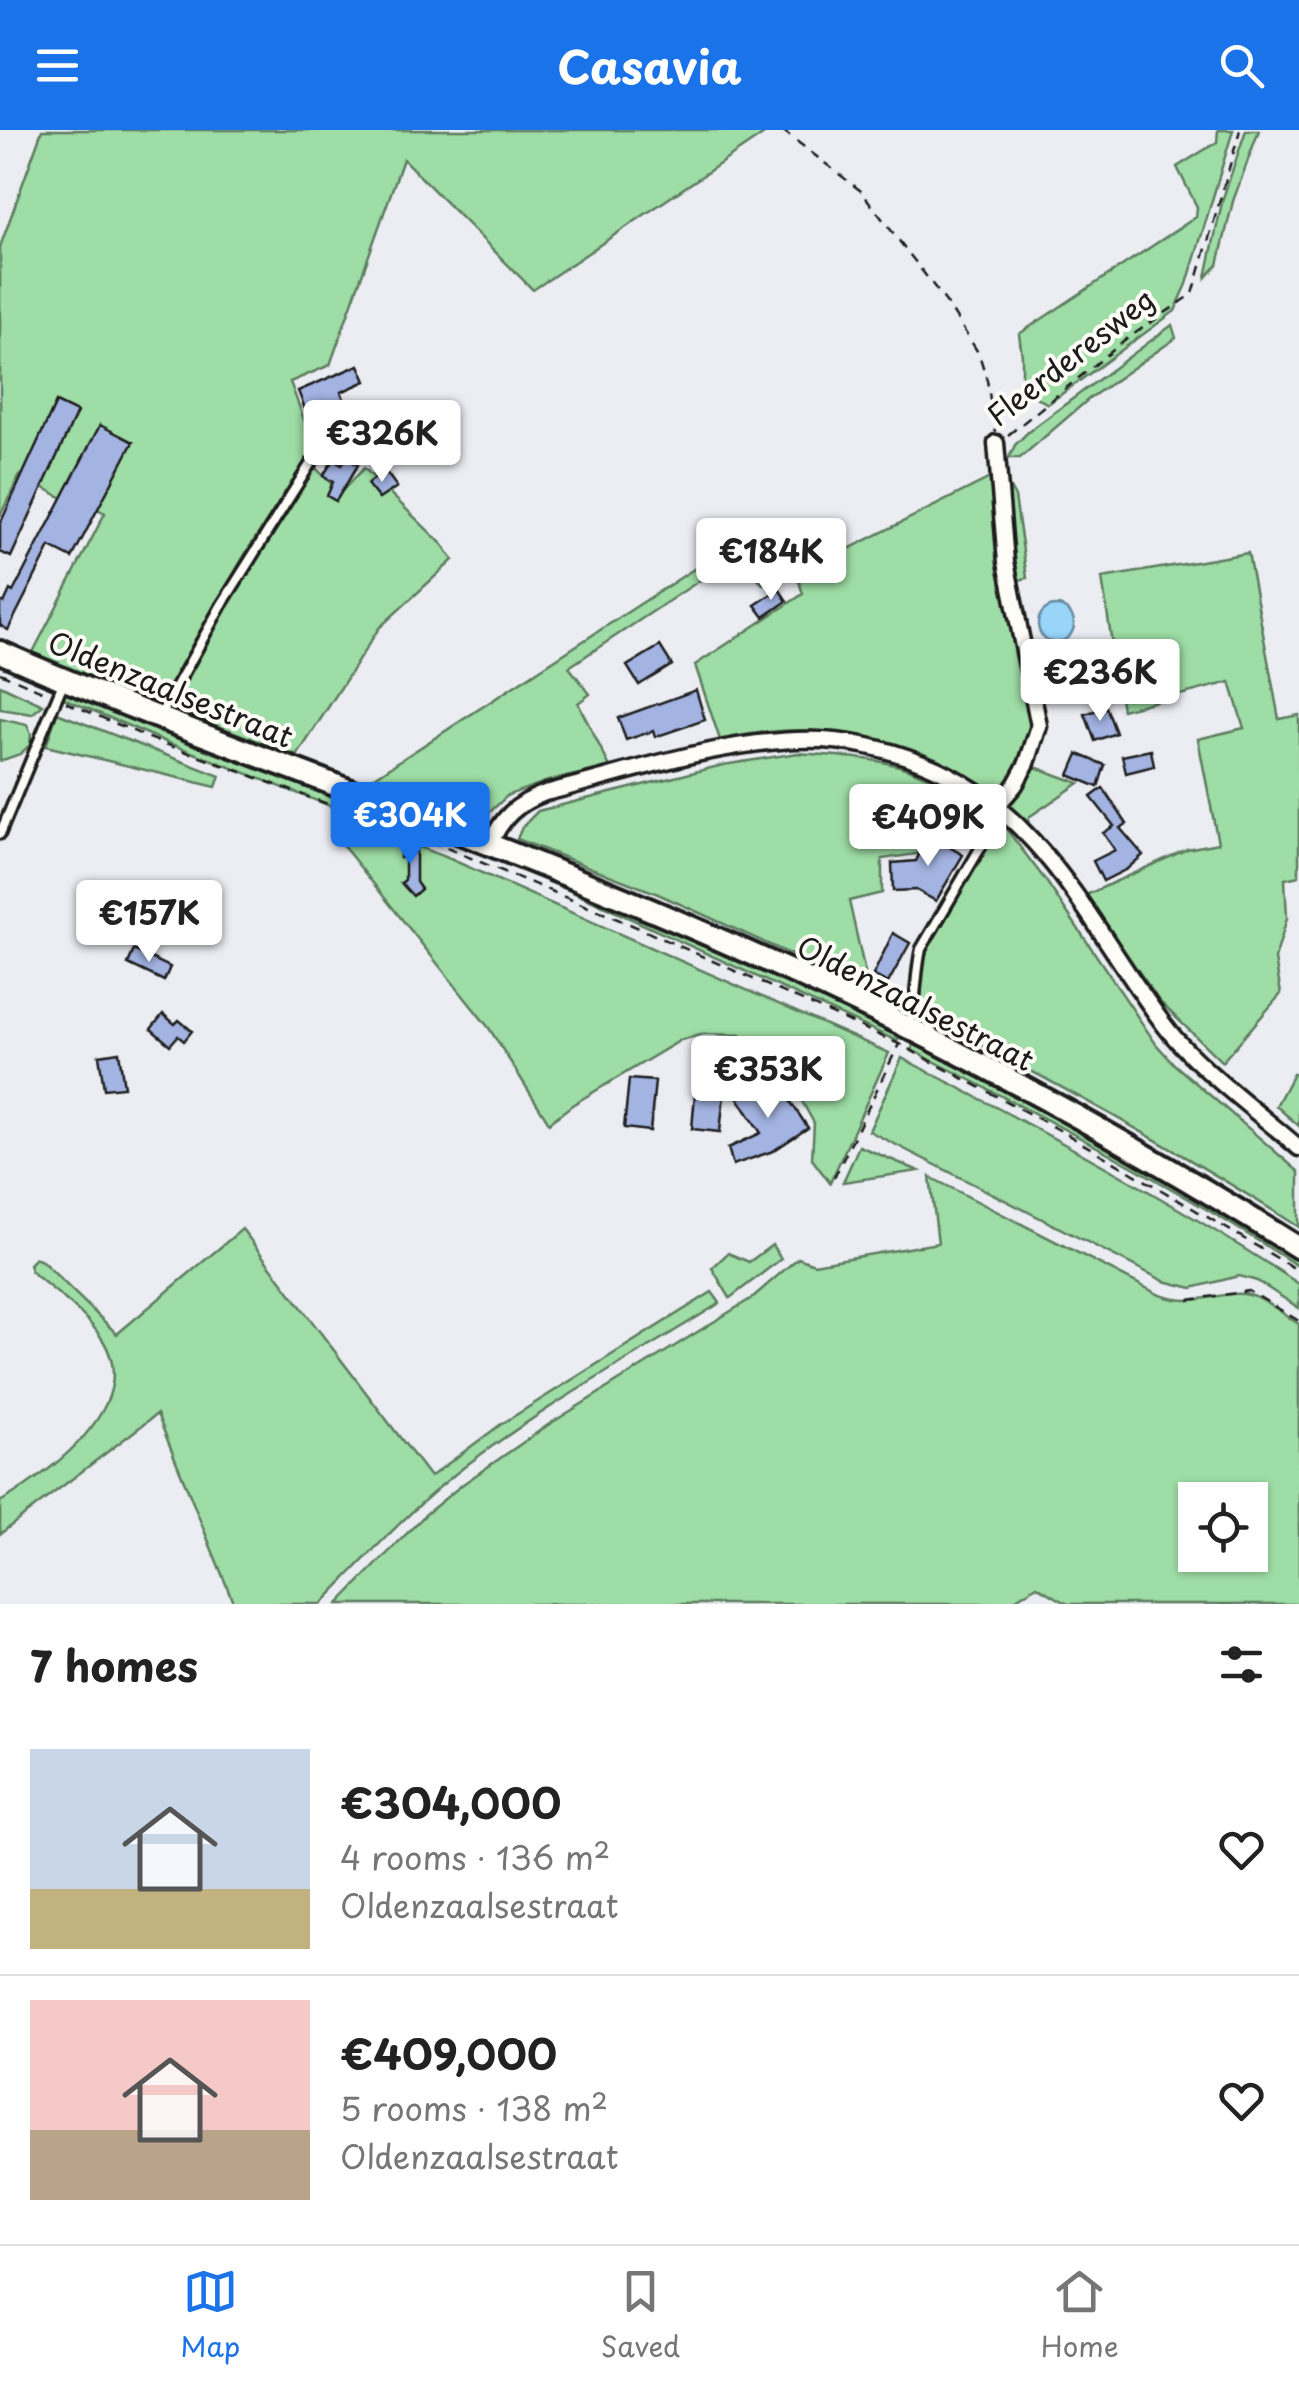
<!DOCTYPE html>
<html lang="en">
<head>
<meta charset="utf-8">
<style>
  :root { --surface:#fff; --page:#f2f2f2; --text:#222; --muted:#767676; --line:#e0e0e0; --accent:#1a73e8 }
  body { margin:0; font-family:"Playpen Sans",sans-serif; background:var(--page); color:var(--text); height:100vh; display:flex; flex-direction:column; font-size:38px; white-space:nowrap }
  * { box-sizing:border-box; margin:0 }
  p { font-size:32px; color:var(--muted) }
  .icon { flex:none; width:55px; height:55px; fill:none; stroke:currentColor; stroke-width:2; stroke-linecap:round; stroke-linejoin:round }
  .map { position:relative; height:1474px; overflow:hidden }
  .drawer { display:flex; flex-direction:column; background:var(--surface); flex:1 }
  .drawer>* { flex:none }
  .tools { position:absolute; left:1178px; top:1352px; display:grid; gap:20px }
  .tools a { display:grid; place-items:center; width:90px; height:90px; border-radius:0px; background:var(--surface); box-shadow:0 2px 8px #0004; font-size:50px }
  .price { position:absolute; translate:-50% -85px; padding:0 22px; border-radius:10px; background:#fff; color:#222; font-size:32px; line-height:65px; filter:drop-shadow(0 2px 5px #0008) }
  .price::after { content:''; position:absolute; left:50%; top:60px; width:30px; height:22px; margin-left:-15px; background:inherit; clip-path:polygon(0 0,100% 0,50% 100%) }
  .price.active { background:var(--accent); color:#fff }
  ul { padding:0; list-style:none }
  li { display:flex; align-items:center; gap:30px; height:250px; padding:0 30px }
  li+li { border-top:2px solid var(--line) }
  li span { display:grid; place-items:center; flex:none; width:280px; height:200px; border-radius:0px; color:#555 }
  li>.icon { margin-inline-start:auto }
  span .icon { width:120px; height:120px; fill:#fffc; stroke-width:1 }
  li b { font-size:42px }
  h2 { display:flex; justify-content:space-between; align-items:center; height:120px; padding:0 30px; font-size:42px }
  header { display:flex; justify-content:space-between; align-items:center; height:130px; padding:0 30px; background:var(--accent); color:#fff; font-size:45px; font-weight:700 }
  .menu { display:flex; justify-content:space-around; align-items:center; height:140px; border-top:2px solid var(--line); background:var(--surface); font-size:28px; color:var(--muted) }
  .menu a { display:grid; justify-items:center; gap:5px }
  .menu .active { color:var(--accent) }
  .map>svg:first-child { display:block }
</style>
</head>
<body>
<header><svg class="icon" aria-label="menu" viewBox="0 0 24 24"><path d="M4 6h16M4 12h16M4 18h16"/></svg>Casavia<svg class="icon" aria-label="search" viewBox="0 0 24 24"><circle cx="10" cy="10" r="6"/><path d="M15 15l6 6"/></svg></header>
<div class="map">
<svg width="1299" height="1474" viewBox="0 0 1299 1474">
  <rect width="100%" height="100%" fill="#ebedf3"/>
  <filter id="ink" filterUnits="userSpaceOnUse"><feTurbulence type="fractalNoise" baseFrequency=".01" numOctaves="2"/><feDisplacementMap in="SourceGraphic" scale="20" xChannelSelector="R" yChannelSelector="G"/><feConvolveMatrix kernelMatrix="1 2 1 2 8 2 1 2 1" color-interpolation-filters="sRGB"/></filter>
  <g filter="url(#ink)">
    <!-- green -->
    <g fill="#9edda5" stroke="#5d7c60" stroke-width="2.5" fill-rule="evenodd">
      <polygon points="42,0 770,0 533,160 403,29 330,235 290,252 306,295 318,314 247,421 156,578 31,526 105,383 74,367 70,372 20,345 0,386 0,117"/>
      <polygon points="1218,0 1233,0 1187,154 1175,181 1048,274 1022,259 1022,226 1019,204 1196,87 1197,77 1177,37 1217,12"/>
      <polygon points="1246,0 1259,0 1233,71 1218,135 1206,147 1223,68"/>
      <polygon points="1172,195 1176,208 1090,268 1020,328 1009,328 1015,315 1028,302"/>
      <polygon points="314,336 340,363 364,338 443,415 453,430 379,498 297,626 226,599 167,583 216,491"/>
      <path d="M992,347L995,392L1033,586L1017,635L998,663C905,609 827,585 720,610L695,535L803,464L797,445Z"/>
      <polygon points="1005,349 1015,367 1027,448 1019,450 1008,391"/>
      <polygon points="746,405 780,440 779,446 763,454 735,427 569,537 590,564 578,573 610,637 548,651 508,665 477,694 396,664 376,663 361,656"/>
      <polygon points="1248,423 1279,589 1299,585 1299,746 1285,749 1287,788 1275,829 1281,864 1222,932 1159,871 1086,765 1187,719 1218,713 1198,609 1244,598 1230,552 1122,580 1102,448"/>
      <polygon points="0,555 43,575 32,584 0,579"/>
      <polygon points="65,561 334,666 336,667 330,676 166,612 61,567"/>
      <polygon points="57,583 220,646 216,657 46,616"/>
      <polygon points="0,589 27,595 31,604 30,615 20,624 0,631"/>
      <path d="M798,623C846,627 896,627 938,653L917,724L882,729V763L849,771L869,860L658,764L517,709L522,697L538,681L723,635Z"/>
      <polygon points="1035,637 1079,653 1029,687 1028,694 1009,676"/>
      <polygon points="347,690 448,728 889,923 830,1053 812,1029 814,993 789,948 744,942 741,905 704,904 681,910 572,975 549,993 489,898 332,702"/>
      <path d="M1001,692L1046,751L1156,914L1175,935L1299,1042V1097C1177,1019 1051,949 922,885L921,830Z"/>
      <polygon points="529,742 633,781 899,899 901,906 897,911"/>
      <path d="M917,910L1132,1027L1299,1127V1137C1175,1056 1044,987 912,920L913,912Z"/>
      <path d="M902,928C1037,998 1172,1070 1299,1154V1178L1257,1151L1239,1146L1192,1158L1164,1151L869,1001Z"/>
      <polygon points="1293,944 1299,945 1299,996 1276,976"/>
      <polygon points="859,1016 919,1041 843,1052"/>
      <path d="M930,1047L1160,1165C1200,1179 1219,1159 1249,1165C1266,1169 1284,1185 1299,1194V1474H1068L1037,1456L1008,1474H338L426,1384L463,1354L548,1295L752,1168L798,1128L814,1134L938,1113ZM1195,1370H1250V1425H1195Z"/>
      <path d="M242,1099L430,1347L500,1295L712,1162L720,1173C631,1229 536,1280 454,1345C406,1384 364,1430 321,1474H234L157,1284L0,1404V1372C49,1343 142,1277 104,1212C88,1184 55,1163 31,1141L29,1134L35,1128L42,1131L117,1204Z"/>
      <polygon points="772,1115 781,1129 730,1168 712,1138 728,1123 749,1132"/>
    </g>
    <!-- water -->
    <circle fill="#98d5f9" stroke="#668ba1" stroke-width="2.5" cx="1056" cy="494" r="18"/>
    <!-- building -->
    <g fill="#a3b3e2" stroke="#1c1c1c" stroke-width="2.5">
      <polygon points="359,235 366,251 341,262 357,299 337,307 322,272 305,279 298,261"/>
      <polygon points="56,272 77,282 11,427 0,422 0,394"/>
      <polygon points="100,295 133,312 72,428 50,417 8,500 0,495 0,471 4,473 10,460 13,462"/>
      <polygon points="346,328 358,335 336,371 327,366 333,352 323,346 333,330 342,335"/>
      <polygon points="385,341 397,357 379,369 367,354"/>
      <polygon points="779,459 787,471 764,487 755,475"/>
      <polygon points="660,516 672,535 639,555 627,536"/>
      <polygon points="1073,525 1077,554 1058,557 1054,528"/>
      <polygon points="696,560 705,590 655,607 653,601 626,610 618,588"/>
      <polygon points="1106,577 1116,603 1095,611 1085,584"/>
      <polygon points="1151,620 1154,636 1126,643 1122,626"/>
      <polygon points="1078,624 1105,635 1098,657 1069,645"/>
      <polygon points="1103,658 1127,694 1120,698 1143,725 1127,739 1103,751 1093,731 1115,720 1103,703 1114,696 1091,667"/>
      <polygon points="938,702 952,710 948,716 963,725 936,771 916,760 893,761 892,733 916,731 926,710 932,714"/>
      <polygon points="400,713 416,713 416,752 421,759 413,766 401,753 405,750 405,728 400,728"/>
      <polygon points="893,803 910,813 888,853 873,845"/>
      <polygon points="134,820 170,837 164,851 128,834"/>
      <polygon points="163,884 175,894 179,890 192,901 184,911 178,906 170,915 151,899"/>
      <polygon points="119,922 124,957 104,959 99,925"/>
      <polygon points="716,923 728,928 720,1002 692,999 698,928 710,930"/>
      <polygon points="773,945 808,998 773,1021 733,1035 728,1018 761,1003 738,968"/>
      <polygon points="629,949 655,951 650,1001 624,998"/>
    </g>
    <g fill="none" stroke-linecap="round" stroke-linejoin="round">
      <!-- service casing -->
      <g stroke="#1c1c1c" stroke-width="15">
        <g id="service">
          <polyline points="161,584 221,476 311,333 325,318"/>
          <polyline points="339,687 351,665"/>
          <polyline points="0,704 63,553"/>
          <path d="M909,898C917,872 915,845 921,819L1002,681"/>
        </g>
      </g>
      <!-- minor casing -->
      <g stroke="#1c1c1c" stroke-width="21">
        <g id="minor">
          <polyline points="996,313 1006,432 1039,596 1027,633 1015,655 998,675"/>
          <path d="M489,716C502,687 516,674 545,663C627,643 712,613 797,610C841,608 883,617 923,633C1045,682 1090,797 1165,896C1196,937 1259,983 1299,1018"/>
        </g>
      </g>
      <!-- secondary casing -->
      <g stroke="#1c1c1c" stroke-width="28">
        <path id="secondary" d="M0,522C111,571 225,613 338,656C477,709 616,763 752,824C940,907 1125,1009 1299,1118"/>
      </g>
      <!-- path -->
      <g stroke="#1c1c1c" stroke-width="2.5" stroke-dasharray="10 8" stroke-linecap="butt">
        <polyline points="782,0 861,61 946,172 979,224 987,250 995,302"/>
        <polyline points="1008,305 1128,208 1193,164 1240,0"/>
        <polyline points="0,543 49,564"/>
        <polyline points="66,572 149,608 333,676"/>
        <polyline points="355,683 399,699"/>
        <polyline points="430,711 632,795 899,914 1063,1002 1299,1141"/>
        <polyline points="834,1048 899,914"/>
        <polyline points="1189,1170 1249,1161 1299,1191"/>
      </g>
      <!-- service -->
      <use href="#service" stroke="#fdfcf7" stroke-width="8"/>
      <!-- minor -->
      <use href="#minor" stroke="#fdfcf7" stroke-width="14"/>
      <!-- secondary -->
      <use href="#secondary" stroke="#fdfcf7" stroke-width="20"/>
    </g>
  </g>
  <g text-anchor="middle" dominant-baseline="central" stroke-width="8" stroke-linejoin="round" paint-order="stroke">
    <!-- street labels -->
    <g font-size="30" fill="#1c1c1c" stroke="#fdfcf7">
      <text transform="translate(1070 226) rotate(-38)">Fleerderesweg</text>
      <text transform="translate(171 558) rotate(22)">Oldenzaalsestraat</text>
      <text transform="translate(916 872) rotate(27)">Oldenzaalsestraat</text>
    </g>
  </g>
</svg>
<div class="tools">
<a><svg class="icon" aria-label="locate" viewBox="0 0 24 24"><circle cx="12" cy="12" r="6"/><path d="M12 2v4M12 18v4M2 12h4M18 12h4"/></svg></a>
</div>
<b class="price" style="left:382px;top:355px">€326K</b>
<b class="price" style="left:771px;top:473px">€184K</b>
<b class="price" style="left:1100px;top:594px">€236K</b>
<b class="price active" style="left:410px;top:737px">€304K</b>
<b class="price" style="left:928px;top:739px">€409K</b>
<b class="price" style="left:149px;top:835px">€157K</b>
<b class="price" style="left:768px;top:991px">€353K</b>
</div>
<section class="drawer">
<h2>7 homes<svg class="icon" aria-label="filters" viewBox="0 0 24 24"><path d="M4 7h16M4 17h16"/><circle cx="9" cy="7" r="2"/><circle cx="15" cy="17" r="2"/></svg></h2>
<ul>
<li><span style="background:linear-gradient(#c9d6e8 70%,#c2b280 0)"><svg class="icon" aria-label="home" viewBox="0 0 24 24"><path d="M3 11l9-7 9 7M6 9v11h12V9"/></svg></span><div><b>€304,000</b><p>4 rooms · 136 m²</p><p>Oldenzaalsestraat</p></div><svg class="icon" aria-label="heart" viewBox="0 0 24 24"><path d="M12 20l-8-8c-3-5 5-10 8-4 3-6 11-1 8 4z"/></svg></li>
<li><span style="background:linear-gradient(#f6c9c9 65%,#b9a48a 0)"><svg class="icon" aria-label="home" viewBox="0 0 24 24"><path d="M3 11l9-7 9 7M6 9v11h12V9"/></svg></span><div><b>€409,000</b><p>5 rooms · 138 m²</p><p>Oldenzaalsestraat</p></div><svg class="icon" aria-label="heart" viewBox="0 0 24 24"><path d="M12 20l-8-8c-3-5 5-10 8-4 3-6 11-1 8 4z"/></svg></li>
</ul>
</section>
<nav class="menu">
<a class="active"><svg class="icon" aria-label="map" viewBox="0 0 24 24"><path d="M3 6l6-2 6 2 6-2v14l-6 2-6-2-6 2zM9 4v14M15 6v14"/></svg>Map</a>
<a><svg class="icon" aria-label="saved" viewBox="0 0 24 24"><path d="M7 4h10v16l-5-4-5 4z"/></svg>Saved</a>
<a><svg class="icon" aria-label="home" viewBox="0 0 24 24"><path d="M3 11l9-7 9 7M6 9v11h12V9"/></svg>Home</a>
</nav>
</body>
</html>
